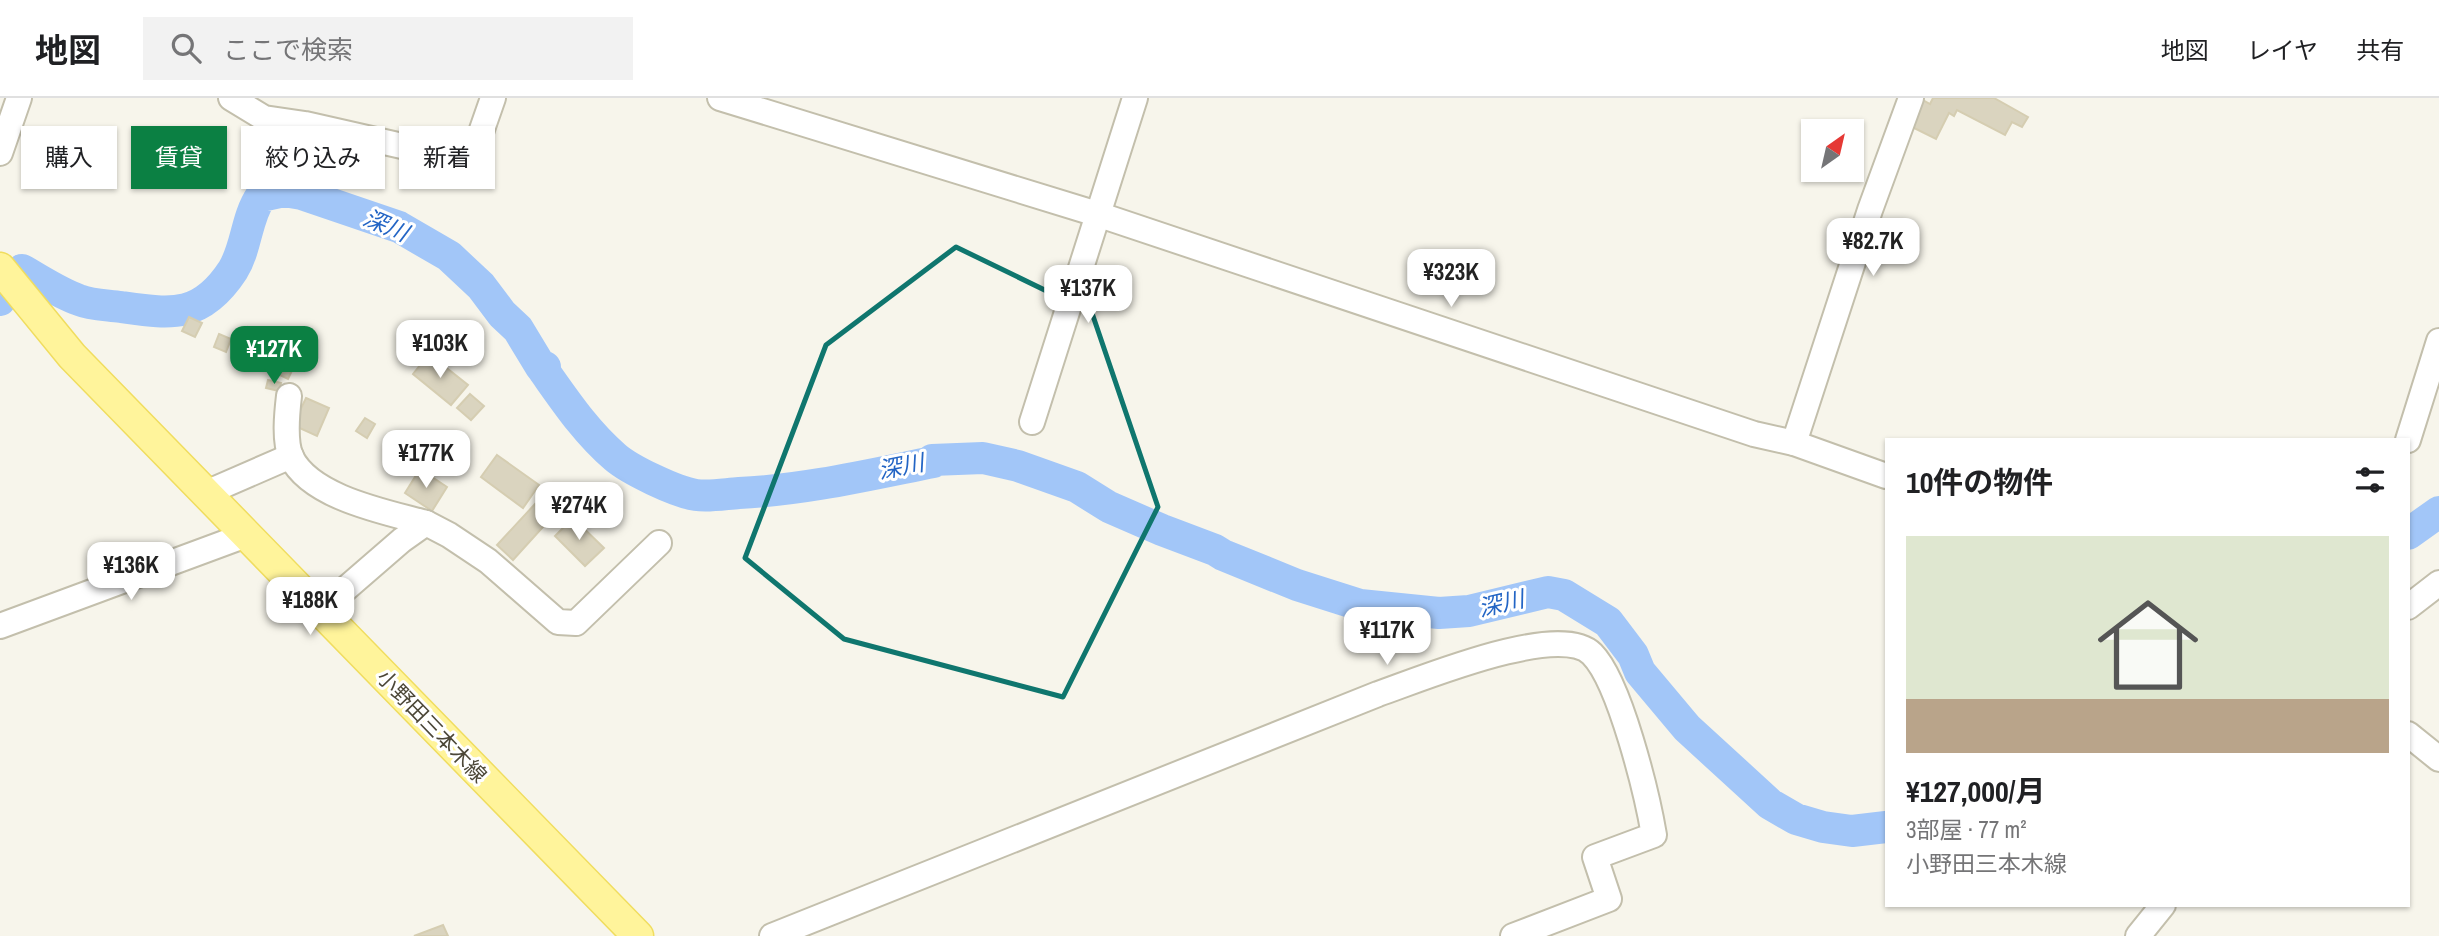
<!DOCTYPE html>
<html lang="ja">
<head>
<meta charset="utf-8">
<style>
  :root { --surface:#fff; --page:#f2f2f2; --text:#202124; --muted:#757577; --line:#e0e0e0; --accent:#0b8043 }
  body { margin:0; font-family:"Archivo Narrow","Noto Sans JP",sans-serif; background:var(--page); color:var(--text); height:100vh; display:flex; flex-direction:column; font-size:26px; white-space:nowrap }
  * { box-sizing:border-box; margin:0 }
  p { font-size:23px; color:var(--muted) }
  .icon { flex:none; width:38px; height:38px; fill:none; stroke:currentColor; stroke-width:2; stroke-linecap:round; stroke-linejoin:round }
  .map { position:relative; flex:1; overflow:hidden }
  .panel { position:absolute; left:1885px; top:340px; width:525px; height:469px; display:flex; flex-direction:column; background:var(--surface); border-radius:0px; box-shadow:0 2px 5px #0004 }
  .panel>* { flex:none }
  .hud { position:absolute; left:21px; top:28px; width:665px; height:63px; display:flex; gap:14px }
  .needle { width:46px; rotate:34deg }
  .fabs { position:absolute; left:1801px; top:21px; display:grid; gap:14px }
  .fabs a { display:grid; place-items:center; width:63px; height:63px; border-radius:0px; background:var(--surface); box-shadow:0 2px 5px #0004; font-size:35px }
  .price { position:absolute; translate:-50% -60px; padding:0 16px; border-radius:14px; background:#fff; color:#222; font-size:23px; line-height:46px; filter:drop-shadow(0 2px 4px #0008) }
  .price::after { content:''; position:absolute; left:50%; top:42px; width:21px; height:16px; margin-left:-10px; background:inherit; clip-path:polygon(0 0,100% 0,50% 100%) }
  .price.active { background:var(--accent); color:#fff }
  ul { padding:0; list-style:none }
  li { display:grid; align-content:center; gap:14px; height:371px; padding:0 21px }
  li+li { border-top:2px solid var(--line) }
  li span { display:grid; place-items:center; height:217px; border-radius:0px; color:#555 }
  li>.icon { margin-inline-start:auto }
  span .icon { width:126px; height:126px; fill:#fffc; stroke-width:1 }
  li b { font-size:30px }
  h2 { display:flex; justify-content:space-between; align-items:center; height:84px; padding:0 21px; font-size:30px }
  .tag { padding:0 24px; border-radius:0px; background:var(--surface); box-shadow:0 2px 5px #0004; font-size:24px; line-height:63px }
  .tag.active { background:var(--accent); color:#fff }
  header { display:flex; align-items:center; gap:42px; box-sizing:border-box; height:98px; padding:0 35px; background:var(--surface); border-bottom:2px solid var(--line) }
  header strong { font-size:33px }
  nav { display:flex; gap:38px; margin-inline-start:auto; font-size:24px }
  .search { width:490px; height:63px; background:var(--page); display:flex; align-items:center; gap:18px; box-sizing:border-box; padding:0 24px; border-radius:0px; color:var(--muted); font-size:26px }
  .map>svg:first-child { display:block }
</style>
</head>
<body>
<header>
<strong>地図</strong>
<div class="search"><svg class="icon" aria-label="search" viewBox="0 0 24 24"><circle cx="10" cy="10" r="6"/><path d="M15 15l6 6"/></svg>ここで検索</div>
<nav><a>地図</a><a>レイヤ</a><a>共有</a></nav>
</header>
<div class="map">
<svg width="2439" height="838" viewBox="0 0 2439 838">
  <rect width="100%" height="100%" fill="#f7f5eb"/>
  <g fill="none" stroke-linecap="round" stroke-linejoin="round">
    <!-- river -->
    <g stroke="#a2c6f8" stroke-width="32">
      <path d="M0,202L22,172C40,182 59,195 79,202C91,207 107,207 121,209C172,216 201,221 233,172C247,149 246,120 261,98L284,93L302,96L399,129L449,158L481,188L502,216L518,231L541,269H545L544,273C566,304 586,334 615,359C630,372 676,394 696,397C709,399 725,396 739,395C804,392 868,377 933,364L932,362L983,360L1018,368L1077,389L1109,409L1162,432L1215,452L1223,457L1297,487L1360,507L1439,515L1469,513L1548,494L1564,497L1608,524L1633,557L1640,574L1687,630L1770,706L1796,721L1823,729L1852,733L1886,729"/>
      <polyline points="2408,436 2439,414"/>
    </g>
  </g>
  <!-- building -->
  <g fill="#dad4bf" stroke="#d5cdb1" stroke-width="2">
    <polygon points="1933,0 1994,0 2028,19 2022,29 2012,24 2005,37 1957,12 1954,18 1949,15 1936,41 1908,27 1921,1 1930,6"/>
    <polygon points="189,219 202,225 195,239 182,233"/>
    <polygon points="248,229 301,254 288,281 236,256"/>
    <polygon points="219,236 231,241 226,254 214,249"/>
    <polygon points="429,256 468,287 451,307 413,276"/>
    <polygon points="268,282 281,285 279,293 266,290"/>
    <polygon points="470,296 484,308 471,322 457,310"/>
    <polygon points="306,300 329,310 317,338 293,327"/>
    <polygon points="365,320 375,326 367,340 356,333"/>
    <polygon points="497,357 539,387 523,410 481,379"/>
    <polygon points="420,371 447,389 432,413 405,395"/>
    <polygon points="535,406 551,420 513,462 497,447"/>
    <polygon points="573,420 604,450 585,468 555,438"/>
    <polygon points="443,827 448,838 414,838"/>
  </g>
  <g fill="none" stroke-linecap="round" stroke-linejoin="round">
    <!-- minor casing -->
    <g stroke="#c3bfac" stroke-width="28">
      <g id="minor">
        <polyline points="231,0 264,20 305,26 455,60 468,57 478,43 493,0"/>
        <polyline points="720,0 1097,116 1754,336 1794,345 1886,378"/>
        <polyline points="0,55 19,0"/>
        <path d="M289,298C287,315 284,343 291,359C311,400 386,414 426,425"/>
        <polyline points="1032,324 1135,0"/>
        <polyline points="2408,342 2439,243"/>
        <polyline points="1794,345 1870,112 1911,0"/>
        <polyline points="206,395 291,358"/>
        <polyline points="2408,509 2439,485"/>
        <polyline points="320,513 402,442 426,425 449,437 488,463 558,524 576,525 659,445"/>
        <polyline points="0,528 246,437"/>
        <polyline points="2408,636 2439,661"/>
        <path d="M772,838L1378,596C1419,582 1559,523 1592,556C1620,584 1647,696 1654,737L1595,759L1609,801L1513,838"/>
        <polyline points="2138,838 2163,807"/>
      </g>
    </g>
    <!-- major casing -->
    <g stroke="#f0dd5f" stroke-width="33">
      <polyline id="major" points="0,170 72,258 638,838"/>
    </g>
    <!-- minor -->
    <use href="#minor" stroke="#fff" stroke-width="24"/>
    <!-- major -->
    <use href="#major" stroke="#fff49b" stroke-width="30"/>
  </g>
  <!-- marked area -->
  <path fill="none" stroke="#0f766e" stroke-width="5" stroke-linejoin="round" d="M956,149L1092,215L1158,409L1063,599L844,541L745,460L826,247Z"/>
  <g text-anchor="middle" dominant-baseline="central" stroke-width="6" stroke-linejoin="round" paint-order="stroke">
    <!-- street labels -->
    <g font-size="21" fill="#4c4737" stroke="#fff">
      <text transform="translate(432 628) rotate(46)">小野田三本木線</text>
    </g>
    <!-- water labels -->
    <g font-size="23" font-style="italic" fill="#2365c5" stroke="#fff">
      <text transform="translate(386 127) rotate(23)">深川</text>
      <text transform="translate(901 368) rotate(-11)">深川</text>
      <text transform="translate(1501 505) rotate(-13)">深川</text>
    </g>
  </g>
</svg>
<div class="fabs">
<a><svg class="needle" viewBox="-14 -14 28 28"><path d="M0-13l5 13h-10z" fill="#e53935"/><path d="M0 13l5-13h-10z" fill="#757577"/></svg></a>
</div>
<b class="price" style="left:1873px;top:180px">¥82.7K</b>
<b class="price" style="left:1451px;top:211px">¥323K</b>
<b class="price" style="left:1088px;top:227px">¥137K</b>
<b class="price" style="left:440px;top:282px">¥103K</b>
<b class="price active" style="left:274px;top:288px">¥127K</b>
<b class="price" style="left:426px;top:392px">¥177K</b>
<b class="price" style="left:579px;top:444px">¥274K</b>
<b class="price" style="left:131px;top:504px">¥136K</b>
<b class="price" style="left:310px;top:539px">¥188K</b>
<b class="price" style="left:1387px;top:569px">¥117K</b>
<div class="hud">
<a class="tag">購入</a>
<a class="tag active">賃貸</a>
<a class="tag">絞り込み</a>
<a class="tag">新着</a>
</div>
<section class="panel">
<h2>10件の物件<svg class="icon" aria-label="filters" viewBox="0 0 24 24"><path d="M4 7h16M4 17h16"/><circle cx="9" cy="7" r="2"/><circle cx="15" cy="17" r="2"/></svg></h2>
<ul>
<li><span style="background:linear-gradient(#dfe7d0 75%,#b9a48a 0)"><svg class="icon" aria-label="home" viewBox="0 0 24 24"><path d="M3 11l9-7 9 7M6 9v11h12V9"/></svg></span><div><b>¥127,000/月</b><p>3部屋 · 77 m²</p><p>小野田三本木線</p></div></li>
</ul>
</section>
</div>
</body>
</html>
